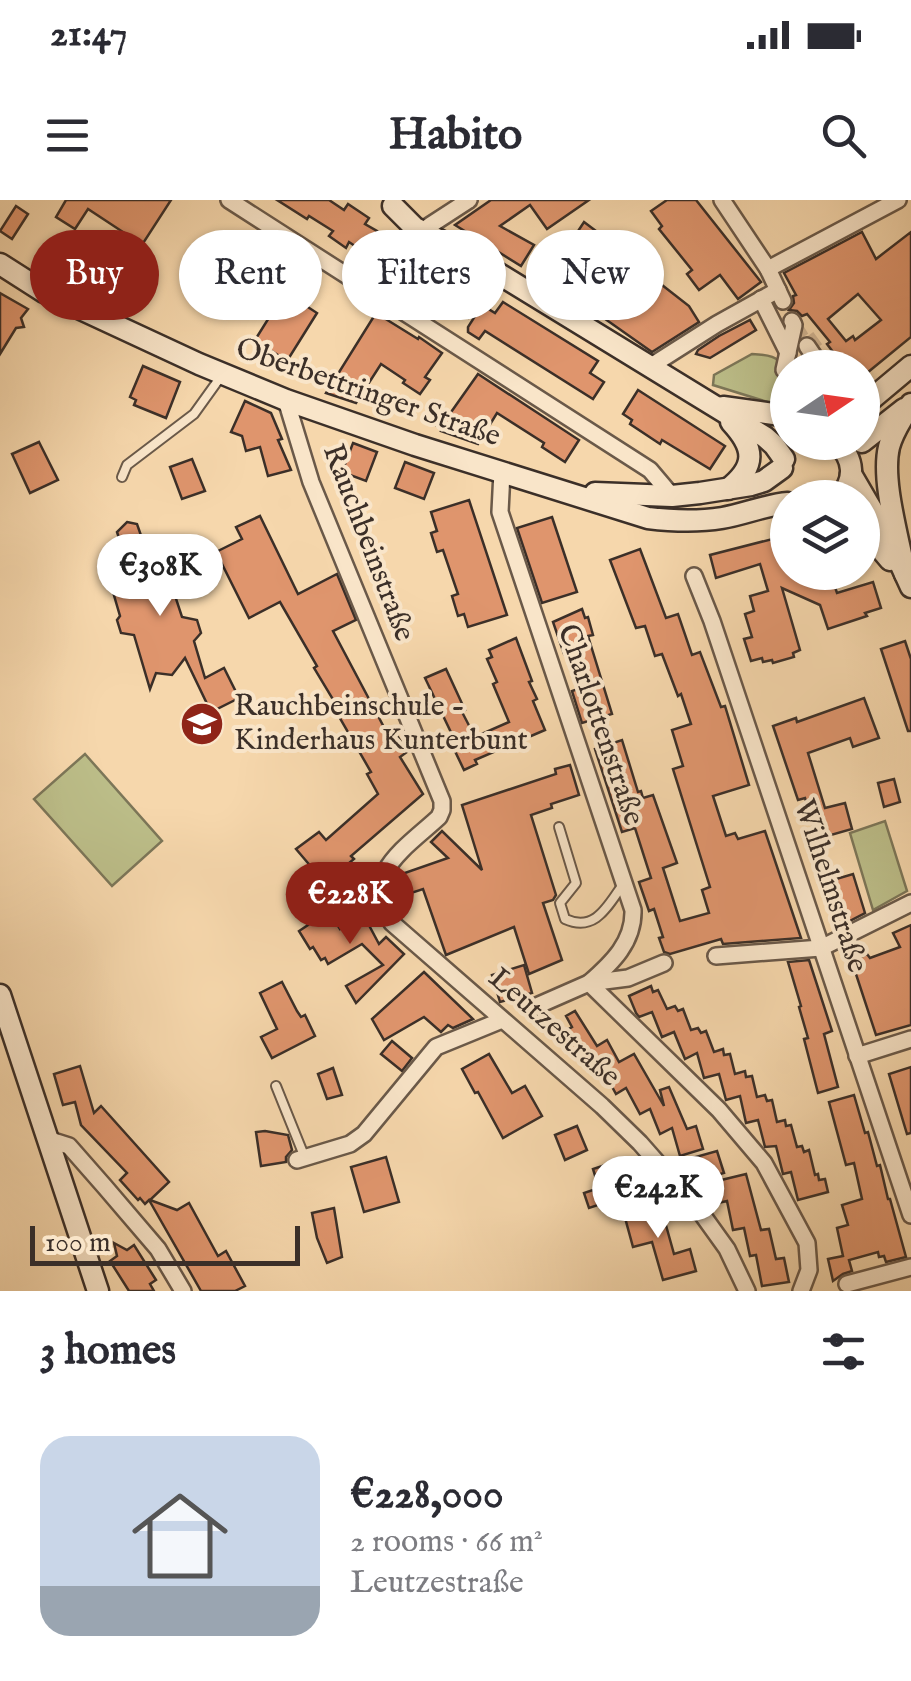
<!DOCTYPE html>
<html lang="en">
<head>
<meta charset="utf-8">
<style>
  :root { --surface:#fff; --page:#f2f2f3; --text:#2b2b33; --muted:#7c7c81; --accent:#8f2418 }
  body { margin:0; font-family:"IM FELL English",serif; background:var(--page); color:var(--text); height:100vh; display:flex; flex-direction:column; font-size:38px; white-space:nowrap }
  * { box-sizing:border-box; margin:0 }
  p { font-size:32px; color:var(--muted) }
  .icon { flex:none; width:55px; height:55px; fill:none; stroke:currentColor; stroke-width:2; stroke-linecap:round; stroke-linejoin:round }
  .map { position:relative; height:1091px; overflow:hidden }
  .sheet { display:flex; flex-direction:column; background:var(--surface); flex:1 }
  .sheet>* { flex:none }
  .top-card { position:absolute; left:30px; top:30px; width:852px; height:90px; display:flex; gap:20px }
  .needle { width:65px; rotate:77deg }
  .tools { position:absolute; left:770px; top:150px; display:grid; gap:20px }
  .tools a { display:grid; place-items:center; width:110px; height:110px; border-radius:50%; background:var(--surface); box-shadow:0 2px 8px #0004; font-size:50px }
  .scale { position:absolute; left:30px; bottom:25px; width:270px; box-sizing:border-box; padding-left:10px; border:5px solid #3b2f28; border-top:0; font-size:28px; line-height:35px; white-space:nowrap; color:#3b2f28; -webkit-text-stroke:8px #f9e5c9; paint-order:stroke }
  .price { position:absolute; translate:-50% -85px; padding:0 22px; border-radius:35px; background:#fff; color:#222; font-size:32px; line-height:65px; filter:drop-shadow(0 2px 5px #0008) }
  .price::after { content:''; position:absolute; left:50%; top:60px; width:30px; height:22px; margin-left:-15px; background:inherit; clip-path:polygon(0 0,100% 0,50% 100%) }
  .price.on { background:var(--accent); color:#fff }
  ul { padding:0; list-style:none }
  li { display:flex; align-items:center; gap:30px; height:250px; padding:0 40px }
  li span { display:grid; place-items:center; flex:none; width:280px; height:200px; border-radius:30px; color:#555 }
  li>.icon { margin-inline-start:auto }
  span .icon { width:120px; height:120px; fill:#fffc; stroke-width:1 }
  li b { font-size:42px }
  h2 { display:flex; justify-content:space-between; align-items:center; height:120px; padding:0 40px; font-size:42px }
  .tag { padding:0 35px; border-radius:45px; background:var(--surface); box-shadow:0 2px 8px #0004; font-size:35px; line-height:90px }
  .tag.on { background:var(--accent); color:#fff }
  .status { display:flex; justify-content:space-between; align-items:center; height:70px; padding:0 50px; background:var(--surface); direction:ltr }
  .status svg { height:28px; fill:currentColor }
  header { display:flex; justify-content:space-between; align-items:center; height:130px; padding:0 40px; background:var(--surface); font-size:45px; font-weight:800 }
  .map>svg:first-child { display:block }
</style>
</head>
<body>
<div class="status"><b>21:47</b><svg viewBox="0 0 49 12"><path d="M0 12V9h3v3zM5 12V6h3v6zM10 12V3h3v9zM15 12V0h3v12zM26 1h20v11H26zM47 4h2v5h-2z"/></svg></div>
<header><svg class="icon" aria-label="menu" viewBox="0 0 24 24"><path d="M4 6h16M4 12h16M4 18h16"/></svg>Habito<svg class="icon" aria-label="search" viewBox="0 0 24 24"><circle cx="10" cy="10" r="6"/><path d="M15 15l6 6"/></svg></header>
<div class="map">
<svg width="911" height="1091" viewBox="0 0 911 1091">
  <rect width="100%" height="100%" fill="#f6d7ac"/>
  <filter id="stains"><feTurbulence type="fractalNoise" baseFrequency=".002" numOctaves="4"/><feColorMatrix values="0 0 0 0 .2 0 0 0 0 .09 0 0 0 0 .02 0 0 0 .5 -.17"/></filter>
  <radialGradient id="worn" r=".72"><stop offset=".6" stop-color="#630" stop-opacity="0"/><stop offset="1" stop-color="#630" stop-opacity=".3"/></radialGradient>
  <!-- green -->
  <g fill="#bcbe89" stroke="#7c7658" stroke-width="2.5">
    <path d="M752,154C806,156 761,179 787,203V208L713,185L714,175Z"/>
    <polygon points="85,554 162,641 112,686 34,599"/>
    <polygon points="885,621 907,691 873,710 850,633"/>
  </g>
  <!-- building -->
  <g fill="#df956d" stroke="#3b2f28" stroke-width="2.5" fill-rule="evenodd">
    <polygon points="66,0 171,0 127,68 110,58 126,34 88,9 75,29 56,17"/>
    <polygon points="277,0 329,0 344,10 348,4 369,18 365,24 377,31 364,52 349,42 346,48 329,36 333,31 309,16 307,19"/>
    <polygon points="491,0 589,0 547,29 530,5 500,26 534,45 521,66 455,25"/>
    <polygon points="667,0 696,0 761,82 738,99 720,75 699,90 687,74 692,70 659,29 662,26 651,11"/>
    <polygon points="16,6 28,14 12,39 0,31"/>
    <polygon points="584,22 620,49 611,63 654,94 662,85 689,106 699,122 652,152 547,78 560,59 571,66 563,54"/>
    <path d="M862,32L876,59L911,32V137L862,177V168H845L827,144L830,142L807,114L802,116L797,111L789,110L794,103L793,96L796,95L784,73ZM858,94L881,120L855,140L853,136L846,141L828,119Z"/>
    <polygon points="424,57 460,80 467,117 409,81"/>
    <polygon points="285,92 317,113 287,161 255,140"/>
    <polygon points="0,93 28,109 21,118 24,127 16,128 0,154"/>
    <polygon points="503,102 598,161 590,173 604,182 593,199 485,131 479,139 468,132 468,127 482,105 495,113"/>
    <polygon points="376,113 418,139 419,137 442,153 425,177 430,180 420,194 403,183 405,180 381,164 356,203 326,193"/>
    <polygon points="750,120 756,130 710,158 696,154 698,150 719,136"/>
    <polygon points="143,166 180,182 166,218 134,205 136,200 130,197"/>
    <polygon points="478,174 579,240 565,262 542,247 544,243 497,213 478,244 441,231 442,229 424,218 432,204 449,215"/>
    <polygon points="638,190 725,246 710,269 662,240 660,244 630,224 632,220 623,214"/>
    <polygon points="245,201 271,213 282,239 278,240 291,270 268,276 260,247 246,251 242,236 231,232"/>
    <polygon points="39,242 58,280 30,293 12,254"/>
    <polygon points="353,243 377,252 366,281 342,272"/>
    <polygon points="192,259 205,291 182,299 170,267"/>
    <polygon points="405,262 434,273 424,299 395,288"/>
    <polygon points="469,300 507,415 468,427 464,414 458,416 452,396 458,394 443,350 437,352 431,333 437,331 431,312"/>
    <polygon points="260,316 298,394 337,374 356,420 333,431 386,531 392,527 407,552 400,557 423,594 351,656 354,659 325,683 296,649 319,632 326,640 378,594 367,574 371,572 334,508 337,506 314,468 317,466 280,402 249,418 216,352 242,339 236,327"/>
    <polygon points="552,317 577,392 542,403 517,328"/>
    <polygon points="127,322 137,324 145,347 160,350 182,417 197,420 201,433 194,441 205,478 224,468 239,498 211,512 185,458 172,475 156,473 150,489 134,435 121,433 117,420 120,416 113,392 123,383 113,354 121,344 117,332"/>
    <polygon points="788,335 788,372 830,372 837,393 873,382 881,408 865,413 867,416 828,429 820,405 782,388 800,450 793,453 794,457 773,463 772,460 763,462 762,458 751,461 744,439 752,437 745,414 754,411 750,396 768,391 760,364 716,378 710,355"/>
    <polygon points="640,349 666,418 678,414 692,455 700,452 721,507 725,506 749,585 713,596 726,636 735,633 738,639 765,631 801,738 723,744 721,739 670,754 664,752 659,738 663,737 654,709 649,711 639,682 651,678 635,628 622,632 595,549 622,540 638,592 641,591 643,598 653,595 677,663 663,668 680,721 709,713 702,690 710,687 673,569 683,566 672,530 691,524 681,494 678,496 662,454 655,456 645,426 636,428 610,360"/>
    <polygon points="582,409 585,418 588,417 593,435 588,436 612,514 582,523 572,491 587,486 576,450 564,454 553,422"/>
    <polygon points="516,438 532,481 529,482 537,499 533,501 545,530 475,560 477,564 464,570 453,547 457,545 425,478 446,469 465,510 462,512 475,537 509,522 493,484 497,482 487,459 492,457 489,450"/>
    <polygon points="905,441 911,459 911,531 908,531 881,449"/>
    <polygon points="864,498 879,538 853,547 850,538 808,553 825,608 845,603 852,629 817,639 805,598 798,600 773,526 796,518 797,522"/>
    <polygon points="570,565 579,595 551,604 552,608 531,615 556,695 553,700 543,703 562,760 529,774 514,727 446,755 423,689 402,696 396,676 448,658 431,642 442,631 482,670 462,605 556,574 555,569"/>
    <polygon points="894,579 900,602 884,607 878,583"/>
    <polygon points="853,674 865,713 840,726 826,682"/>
    <polygon points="324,710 329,718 332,716 340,729 364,716 379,744 386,737 404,754 356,803 346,786 383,765 362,744 328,764 325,758 321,760 313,747 310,749 299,731 308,725 306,721"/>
    <polygon points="911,725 911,825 876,835 852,762 867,754 870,758 900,747 893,733"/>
    <polygon points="809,760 832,831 824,834 838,887 818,893 804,839 808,838 799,807 801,806 788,762"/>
    <polygon points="524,765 532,793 500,802 492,775"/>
    <polygon points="424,772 473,819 453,828 448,825 441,832 424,817 384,840 372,819"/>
    <polygon points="282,782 297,811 301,817 305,815 315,836 272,858 261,837 277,829 260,793"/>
    <polygon points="651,786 653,792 658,790 667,809 675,806 678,811 683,809 691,830 698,828 701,833 706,831 714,852 723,849 724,855 730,854 735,874 745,871 746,877 752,876 757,897 765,895 767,901 772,900 777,922 785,920 786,926 791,925 797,947 802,946 804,952 809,950 815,975 818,974 819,980 825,979 828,992 798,1000 791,972 783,974 776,946 765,947 758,920 746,923 740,896 726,900 719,874 704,878 697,853 685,859 674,832 662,837 652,812 639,817 636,813 629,796"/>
    <polygon points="575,811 597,846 607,840 619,862 634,854 664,906 660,890 669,887 687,929 696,926 703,949 680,956 672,928 660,934 650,909 640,914 626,888 616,894 603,870 596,873 583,849 572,856 559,835 572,827 566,816"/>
    <polygon points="392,841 412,858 402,871 381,854"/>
    <polygon points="489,854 512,893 525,886 542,916 503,938 478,892 475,893 462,869"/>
    <polygon points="80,866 94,913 101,906 169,982 150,1000 177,1010 189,1003 218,1056 226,1051 245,1086 235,1091 201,1091 149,1000 145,1004 140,998 138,1000 120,980 127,973 81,925 75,902 63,905 54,874"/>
    <polygon points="911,867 911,933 907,934 889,874"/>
    <polygon points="333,868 342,895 327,899 318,874"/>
    <polygon points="854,895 865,933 868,932 877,966 880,965 888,999 890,999 906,1057 886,1062 884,1056 879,1057 878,1052 849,1060 852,1071 843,1074 833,1081 828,1059 843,1056 837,1028 848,1025 842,1005 862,999 854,963 846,965 829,902"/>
    <polygon points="577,926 587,950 565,960 555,935"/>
    <polygon points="265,931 288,935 292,950 286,957 286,962 261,966 256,932"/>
    <polygon points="717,951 724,973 699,980 692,958"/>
    <polygon points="386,957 399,1002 364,1012 351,967"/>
    <polygon points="617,961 629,995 589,1008 584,993 599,988 593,969"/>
    <polygon points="746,974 761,1030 769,1029 776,1059 784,1058 789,1082 762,1086 756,1055 750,1056 744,1028 733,1030 727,1001 718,1003 713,982"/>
    <polygon points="660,1004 674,1054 690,1049 696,1071 663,1080 652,1042 633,1047 624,1014"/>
    <polygon points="334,1008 342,1057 327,1063 317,1038 312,1013"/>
    <polygon points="114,1043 127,1050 134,1045 156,1080 150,1084 154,1091 129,1091 110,1061 117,1056"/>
  </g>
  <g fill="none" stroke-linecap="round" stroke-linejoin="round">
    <!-- street-tunnel -->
    <polyline stroke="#d1b592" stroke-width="15" stroke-dasharray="15 8" stroke-linecap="butt" points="794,125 807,146 822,135"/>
    <!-- lane casing -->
    <g stroke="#6a5949" stroke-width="12">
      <g id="lane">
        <polyline points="122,277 127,265 194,214 222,175"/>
        <path d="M559,627L576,683L560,703L565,719C596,733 608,705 624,683"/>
        <polyline points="276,886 305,958"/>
      </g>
    </g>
    <!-- street casing -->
    <g stroke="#6a5949" stroke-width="20">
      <g id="street">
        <polyline points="229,0 650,270 672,296"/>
        <polyline points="722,0 768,69 783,101"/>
        <polyline points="429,26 469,0"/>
        <polyline points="768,69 898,0"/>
        <polyline points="368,90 415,28"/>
        <polyline points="761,99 788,153"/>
        <polyline points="807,146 822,168"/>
        <polyline points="651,166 717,124 778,90"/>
        <polyline points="784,170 794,125 792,121"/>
        <path d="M286,200L311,282L442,601V610L439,617C407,647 357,676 392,723L602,906L640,943L699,1010L727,1049L747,1091"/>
        <path d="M502,272L500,312L633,710C634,742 612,763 589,783L719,910L764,963L807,1043L809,1070L801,1091"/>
        <polyline points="694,376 712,421 911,1015"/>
        <polyline points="716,756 821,748 911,703"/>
        <polyline points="532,808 589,783 628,778 664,763"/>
        <polyline points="857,856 911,839"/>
        <polyline points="47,939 69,946 105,987 158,1049 183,1091"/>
        <polyline points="297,960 350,944 364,934 436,847 502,820"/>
        <polyline points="847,1084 911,1067"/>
      </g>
    </g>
    <!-- secondary casing -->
    <g stroke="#3b2f28" stroke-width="25">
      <g id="secondary">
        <polyline points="393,6 415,28 468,55 765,237 774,245 784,259"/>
        <path d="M0,64L44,92L199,164L286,200L415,245L648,318C673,321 697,322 722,318C745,314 765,305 788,303"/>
        <polyline points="723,207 788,216"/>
        <polyline points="862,207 911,166"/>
        <path d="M836,242C855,259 856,280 839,298"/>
        <polyline points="862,242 904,209"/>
        <polyline points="851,274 890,341 911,387"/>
        <path d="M728,289C757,266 755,248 731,222"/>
        <polyline points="595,293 672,296 700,293 751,285 764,281 782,268"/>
        <polyline points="862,327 890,360"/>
        <path d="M905,374C899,339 881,281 889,247C893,231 903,217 911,204"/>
        <polyline points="0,795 98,1091"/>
      </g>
    </g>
    <!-- lane -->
    <use href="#lane" stroke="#f9e5c9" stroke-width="8"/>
    <!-- street -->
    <use href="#street" stroke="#f9e5c9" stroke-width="15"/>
    <!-- secondary -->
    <use href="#secondary" stroke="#f9e5c9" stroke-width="20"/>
  </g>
  <!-- icons -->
  <defs>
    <g id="school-disc" transform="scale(2.25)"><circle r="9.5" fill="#8f2418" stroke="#f9e5c9"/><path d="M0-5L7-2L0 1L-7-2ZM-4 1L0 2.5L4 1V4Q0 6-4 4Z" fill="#fff"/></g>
  </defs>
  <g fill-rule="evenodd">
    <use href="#school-disc" x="202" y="524"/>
  </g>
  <g text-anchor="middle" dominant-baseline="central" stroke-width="8" stroke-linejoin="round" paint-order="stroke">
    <!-- street labels -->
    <g font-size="30" fill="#3b2f28" stroke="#f9e5c9">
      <text transform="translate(368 193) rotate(19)">Oberbettringer Straße</text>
      <text transform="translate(368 343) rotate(69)">Rauchbeinstraße</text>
      <text transform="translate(600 525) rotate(71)">Charlottenstraße</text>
      <text transform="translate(830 686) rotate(72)">Wilhelmstraße</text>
      <text transform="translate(554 828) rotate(41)">Leutzestraße</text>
    </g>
    <!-- poi labels -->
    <g font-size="30" fill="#3b2f28" stroke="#f9e5c9" text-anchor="start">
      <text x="234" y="507">Rauchbeinschule -<tspan x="234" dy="34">Kinderhaus Kunterbunt</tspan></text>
    </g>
  </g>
  <rect width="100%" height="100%" filter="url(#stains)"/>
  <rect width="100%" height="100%" fill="url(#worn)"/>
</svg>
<div class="tools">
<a><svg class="needle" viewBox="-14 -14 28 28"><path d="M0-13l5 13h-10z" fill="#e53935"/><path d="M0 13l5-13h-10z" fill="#7c7c81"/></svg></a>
<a><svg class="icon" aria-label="layers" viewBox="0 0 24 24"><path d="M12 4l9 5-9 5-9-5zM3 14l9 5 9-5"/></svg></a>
</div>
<div class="scale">100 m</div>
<b class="price" style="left:160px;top:419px">€308K</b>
<b class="price on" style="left:350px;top:747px">€228K</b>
<b class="price" style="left:658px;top:1041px">€242K</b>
<div class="top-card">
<a class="tag on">Buy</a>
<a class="tag">Rent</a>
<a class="tag">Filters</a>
<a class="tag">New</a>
</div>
</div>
<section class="sheet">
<h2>3 homes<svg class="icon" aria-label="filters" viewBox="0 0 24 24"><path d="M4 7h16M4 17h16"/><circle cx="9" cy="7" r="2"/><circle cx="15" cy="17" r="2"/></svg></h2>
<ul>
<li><span style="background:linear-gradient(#c9d6e8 75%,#9aa5b1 0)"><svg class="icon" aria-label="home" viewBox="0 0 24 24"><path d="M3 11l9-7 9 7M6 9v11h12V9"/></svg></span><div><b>€228,000</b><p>2 rooms · 66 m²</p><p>Leutzestraße</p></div></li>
</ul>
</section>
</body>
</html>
